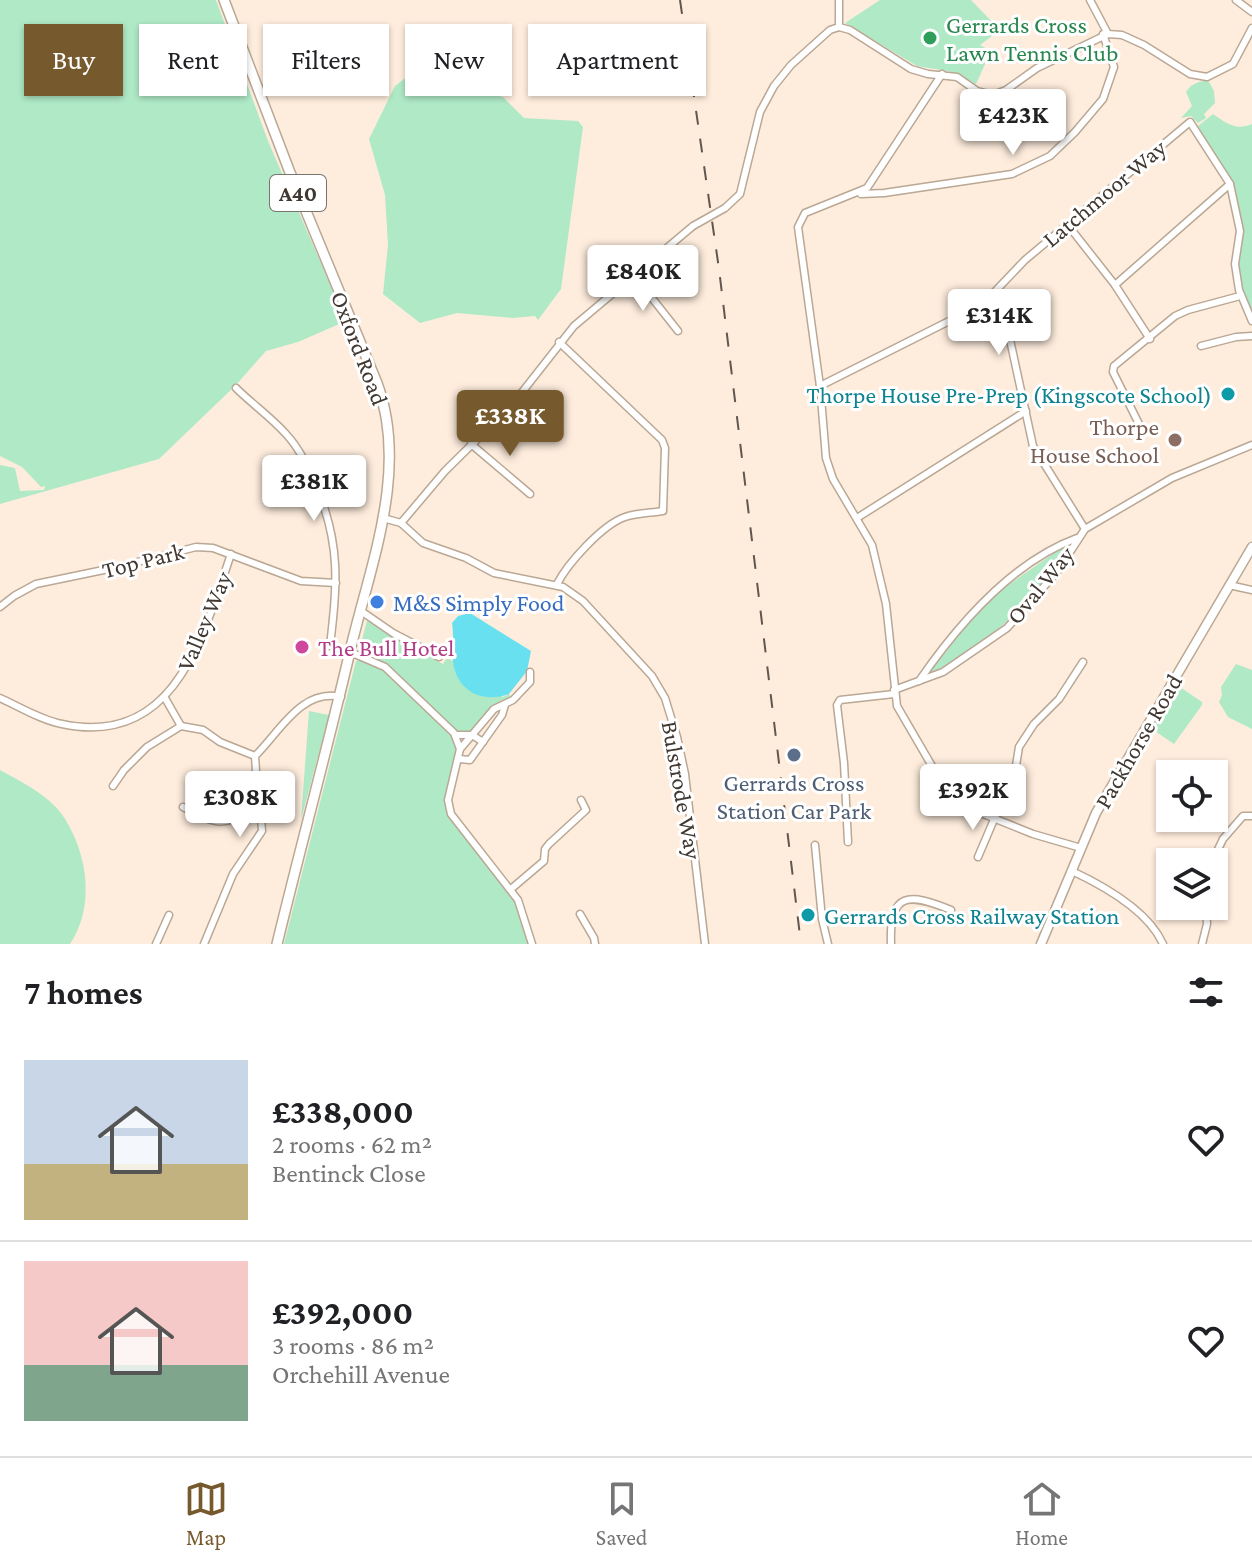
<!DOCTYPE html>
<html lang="en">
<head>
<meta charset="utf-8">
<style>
  :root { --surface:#fff; --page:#f2f2f2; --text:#202124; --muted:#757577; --line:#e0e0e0; --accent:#765a2d }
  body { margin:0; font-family:"Crimson Pro",serif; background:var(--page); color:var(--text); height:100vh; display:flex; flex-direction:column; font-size:30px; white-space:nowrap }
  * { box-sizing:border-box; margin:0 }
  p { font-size:26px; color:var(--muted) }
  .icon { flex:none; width:44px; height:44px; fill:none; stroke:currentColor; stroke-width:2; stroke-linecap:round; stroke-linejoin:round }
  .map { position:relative; height:944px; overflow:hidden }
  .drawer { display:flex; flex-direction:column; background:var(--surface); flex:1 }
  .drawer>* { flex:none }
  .guide { position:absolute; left:24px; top:24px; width:800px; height:72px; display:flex; gap:16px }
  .controls { position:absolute; left:1156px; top:760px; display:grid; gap:16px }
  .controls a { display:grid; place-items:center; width:72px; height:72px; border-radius:0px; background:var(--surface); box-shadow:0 2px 6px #0004; font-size:40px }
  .price { position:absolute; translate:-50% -68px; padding:0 18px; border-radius:8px; background:#fff; color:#222; font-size:26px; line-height:52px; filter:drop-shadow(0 2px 4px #0008) }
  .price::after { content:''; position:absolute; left:50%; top:48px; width:24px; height:18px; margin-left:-12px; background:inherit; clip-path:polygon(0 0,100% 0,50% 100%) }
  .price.selected { background:var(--accent); color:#fff }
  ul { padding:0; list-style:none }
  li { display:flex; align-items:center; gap:24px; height:200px; padding:0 24px }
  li+li { border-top:2px solid var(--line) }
  li span { display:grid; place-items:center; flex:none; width:224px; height:160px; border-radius:0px; color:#555 }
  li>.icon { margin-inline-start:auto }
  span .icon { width:96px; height:96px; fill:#fffc; stroke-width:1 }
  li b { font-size:34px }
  h2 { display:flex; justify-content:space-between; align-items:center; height:96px; padding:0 24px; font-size:34px }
  .pill { padding:0 28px; border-radius:0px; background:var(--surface); box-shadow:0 2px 6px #0004; font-size:28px; line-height:72px }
  .pill.selected { background:var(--accent); color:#fff }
  .menu { display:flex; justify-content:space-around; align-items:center; height:112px; border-top:2px solid var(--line); background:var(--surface); font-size:22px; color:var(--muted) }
  .menu a { display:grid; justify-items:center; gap:4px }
  .menu .selected { color:var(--accent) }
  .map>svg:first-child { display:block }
</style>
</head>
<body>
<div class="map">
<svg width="1252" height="944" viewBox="0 0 1252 944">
  <rect width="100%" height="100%" fill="#feeddd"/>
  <!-- green -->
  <g fill="#afe9c6">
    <polygon points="0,0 216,0 268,141 346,321 298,342 266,351 236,385 159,459 0,504 0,465 15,468 20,491 44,490 45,486 41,487 22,467 0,456"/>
    <polygon points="880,0 971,0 1000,30 980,45 991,51 976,84 952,72 917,66 845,23"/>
    <polygon points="409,75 425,79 446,91 462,86 503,97 524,118 578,121 583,127 561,289 538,320 535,316 513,318 457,313 420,323 383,294 388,245 385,195 369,139 395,86"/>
    <path d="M1208,80L1214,91L1215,103L1204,114L1206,118L1198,123L1191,116L1181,118L1192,106L1186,92C1192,83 1198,82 1208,80Z"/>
    <path d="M1213,114C1226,123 1236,131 1252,124V319L1242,293L1240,269L1235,261L1243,232L1232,181L1198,126Z"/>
    <path d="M1067,544L1070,546C1043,590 1009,624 967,653C956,661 942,671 929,673L979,610L1001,590Z"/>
    <polygon points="368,617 392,637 443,664 447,658 455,662 503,697 509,694 511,697 471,732 455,731 388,667 359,651"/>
    <polygon points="360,660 383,669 413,695 423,709 430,712 454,740 457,749 446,805 515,900 530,944 284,944 356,661"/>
    <polygon points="1236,664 1252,670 1252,729 1228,717 1219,702 1222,695 1221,687"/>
    <polygon points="1177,685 1202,702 1202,705 1174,744 1152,729"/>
    <polygon points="309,711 329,715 301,820"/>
    <path d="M0,770C22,782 52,797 65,819C88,856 95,907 70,944H0Z"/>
  </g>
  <!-- water -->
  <path fill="#69e0ef" d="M470,613L531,651L527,671L509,694C481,704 456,690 453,661C452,650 454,636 452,623L458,616Z"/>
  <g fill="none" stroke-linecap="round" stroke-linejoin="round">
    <!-- street casing -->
    <g stroke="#baa794" stroke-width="9">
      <g id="street">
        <polyline points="839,0 839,27"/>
        <polyline points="1090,0 1108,34"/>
        <polyline points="1236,0 1252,12"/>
        <polyline points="942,74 867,188 805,213 798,227 820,386 826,458 833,479 872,545 886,604 897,706 950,797 956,803 1033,834 1081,848"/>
        <polyline points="861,194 884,193 1012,174 1050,156 1075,132 1103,99 1114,67 1103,34"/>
        <polyline points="725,208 740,194 760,112 774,86 791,65 830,30 839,27 850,30 911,69 928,74 957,77 977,91 993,95 1006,90 1037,68 1108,34 1122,35 1144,45 1190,74 1207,77 1233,64 1252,28"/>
        <polyline points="1067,224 1115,285 1150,339"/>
        <polyline points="633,274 678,331"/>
        <polyline points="1115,285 1230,184"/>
        <polyline points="993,295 1007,326 1033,446 1085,529"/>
        <polyline points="1201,346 1236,337 1252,336"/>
        <polyline points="820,386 983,304 1025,260 1190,122 1230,184 1240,231 1235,264 1239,290 1252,321"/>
        <path d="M236,388C252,404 271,417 286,434C300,449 309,469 317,488C341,546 337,585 330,646"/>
        <path d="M463,396C463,418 458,424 474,440"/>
        <polyline points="1139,424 1113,372 1114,366 1175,316 1188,310 1240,296"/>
        <polyline points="471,444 530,494"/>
        <polyline points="383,518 401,523 423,543 466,558 494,573 563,587 583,601 652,676 665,698 677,737 685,774 705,944"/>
        <polyline points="857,518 1026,411"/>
        <polyline points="401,523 445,471 512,405 574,326 693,226"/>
        <path d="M557,584C568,563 602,525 625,517C637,513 651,513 663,511L665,448L662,440L559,342"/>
        <polyline points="1229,585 1252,590"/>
        <polyline points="0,607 14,596 36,584 118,567 196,547 213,548 301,581 336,583"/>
        <polyline points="361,611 393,633 439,657"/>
        <polyline points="350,652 385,667 454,733 460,749 448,800 451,814 518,900 532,944"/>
        <path d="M919,681C957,626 1012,562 1077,538"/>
        <polyline points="894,690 943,672 1007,628 1057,572 1085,529 1172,478 1252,445"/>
        <path d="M0,698C20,707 41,720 62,724C175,748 203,636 231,554"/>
        <polyline points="165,698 181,726"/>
        <path d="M181,726L203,730L220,742L255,756C279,733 301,688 341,697"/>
        <polyline points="455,735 472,735 494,709 513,700 530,682 530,672"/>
        <polyline points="460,749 472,735 483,742"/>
        <polyline points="459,759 470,760 502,715 505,705"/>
        <polyline points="113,786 124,770 147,747 181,726"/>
        <path d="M183,807C201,816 219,829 238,816L256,771L255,756"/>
        <polyline points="848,842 844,763 837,705 840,700 894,694"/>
        <polyline points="815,845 822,919 828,944"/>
        <polyline points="978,857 998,810 1000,796 1015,772 1019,747 1034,724 1059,699 1083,662"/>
        <polyline points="1212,862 1223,839 1243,816 1252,816"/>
        <path d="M1072,871C1104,886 1148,910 1163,944"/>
        <polyline points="511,889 544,861 545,849 549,844 586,810 581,800"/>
        <polyline points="580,914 594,938 595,944"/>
        <polyline points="156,944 169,915"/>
        <polyline points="204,944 233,874 262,831 261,818 245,802"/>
        <path d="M891,944C889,891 909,893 951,910"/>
        <polyline points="1202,944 1207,924 1206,906"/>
      </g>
    </g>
    <!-- secondary casing -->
    <g stroke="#baa794" stroke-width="11">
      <polyline id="secondary" points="1041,944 1096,813 1252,547"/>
    </g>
    <!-- primary casing -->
    <g stroke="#baa794" stroke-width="12">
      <path id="primary" d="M224,0L289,170L377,383C409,469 371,563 351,647C328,746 301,845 277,944"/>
    </g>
    <!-- street -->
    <use href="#street" stroke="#fff" stroke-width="6"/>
    <!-- secondary -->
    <use href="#secondary" stroke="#fff" stroke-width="8"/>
    <!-- primary -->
    <use href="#primary" stroke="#fff" stroke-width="9"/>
    <!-- rail -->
    <polyline stroke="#61574e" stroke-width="2" stroke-dasharray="14 14" stroke-linecap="butt" points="680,0 719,269 801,944"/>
    <!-- street-bridge casing -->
    <g stroke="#baa794" stroke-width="9" stroke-linecap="butt">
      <polyline id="street-bridge" points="693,226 725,208"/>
    </g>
    <!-- street-bridge -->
    <use href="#street-bridge" stroke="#fff" stroke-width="6"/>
  </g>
  <!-- markers -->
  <circle fill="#2e9e5b" stroke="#fff" stroke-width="3" cx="930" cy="38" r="8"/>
  <g fill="#0f9aa8" stroke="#fff" stroke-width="3">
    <circle cx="1228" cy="394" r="8"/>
    <circle cx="808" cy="915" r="8"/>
  </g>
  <circle fill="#8d6e63" stroke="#fff" stroke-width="3" cx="1175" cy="440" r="8"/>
  <circle fill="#3f7fe0" stroke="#fff" stroke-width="3" cx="377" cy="602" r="8"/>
  <circle fill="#d1479c" stroke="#fff" stroke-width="3" cx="302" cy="647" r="8"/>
  <circle fill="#5c6f8a" stroke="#fff" stroke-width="3" cx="794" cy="755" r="8"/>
  <g text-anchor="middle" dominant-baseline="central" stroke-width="6" stroke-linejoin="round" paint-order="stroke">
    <!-- shield labels -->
    <rect fill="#fff" stroke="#7a746f" stroke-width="2" x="270" y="175" width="56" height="36" rx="6"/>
    <g font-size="22" font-weight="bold" fill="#413931">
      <text x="298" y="193">A40</text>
    </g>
    <!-- leisure labels -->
    <g font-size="24" fill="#27864d" stroke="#fff" text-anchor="start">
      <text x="946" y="24">Gerrards Cross<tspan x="946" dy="28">Lawn Tennis Club</tspan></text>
    </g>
    <!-- street labels -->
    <g font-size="24" fill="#413931" stroke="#fff">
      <text transform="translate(1104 193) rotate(-40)">Latchmoor Way</text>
      <text transform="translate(360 348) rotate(69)">Oxford Road</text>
      <text transform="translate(143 560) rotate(-14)">Top Park</text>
      <text transform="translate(1040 585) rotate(-51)">Oval Way</text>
      <text transform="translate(204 621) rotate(-67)">Valley Way</text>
      <text transform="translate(1138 741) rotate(-60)">Packhorse Road</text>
      <text transform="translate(682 790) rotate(80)">Bulstrode Way</text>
    </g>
    <!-- culture labels -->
    <g font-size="24" fill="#0d838f" stroke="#fff" text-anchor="end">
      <text x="1212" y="394">Thorpe House Pre-Prep (Kingscote School)</text>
      <text x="824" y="915" text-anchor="start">Gerrards Cross Railway Station</text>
    </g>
    <!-- education labels -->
    <g font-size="24" fill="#785e54" stroke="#fff" text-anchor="end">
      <text x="1159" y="426">Thorpe<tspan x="1159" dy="28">House School</tspan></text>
    </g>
    <!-- shop labels -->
    <g font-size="24" fill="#366cbe" stroke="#fff" text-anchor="start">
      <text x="393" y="602">M&amp;S Simply Food</text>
    </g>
    <!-- hotel labels -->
    <g font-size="24" fill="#b23c85" stroke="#fff" text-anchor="start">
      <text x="318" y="647">The Bull Hotel</text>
    </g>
    <!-- service labels -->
    <g font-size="24" fill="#4e5e75" stroke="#fff">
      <text x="794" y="782">Gerrards Cross<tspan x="794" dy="28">Station Car Park</tspan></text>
    </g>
  </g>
</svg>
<div class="controls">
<a><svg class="icon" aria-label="locate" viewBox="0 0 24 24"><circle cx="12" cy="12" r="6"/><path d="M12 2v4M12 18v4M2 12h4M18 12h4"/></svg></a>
<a><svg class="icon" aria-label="layers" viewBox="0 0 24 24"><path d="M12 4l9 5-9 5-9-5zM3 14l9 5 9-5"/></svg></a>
</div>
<b class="price" style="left:1013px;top:157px">£423K</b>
<b class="price" style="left:643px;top:313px">£840K</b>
<b class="price" style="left:999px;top:357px">£314K</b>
<b class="price selected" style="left:510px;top:458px">£338K</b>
<b class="price" style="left:314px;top:523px">£381K</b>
<b class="price" style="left:973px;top:832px">£392K</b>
<b class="price" style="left:240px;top:839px">£308K</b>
<div class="guide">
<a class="pill selected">Buy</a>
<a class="pill">Rent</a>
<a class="pill">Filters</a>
<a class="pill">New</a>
<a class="pill">Apartment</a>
</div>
</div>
<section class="drawer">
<h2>7 homes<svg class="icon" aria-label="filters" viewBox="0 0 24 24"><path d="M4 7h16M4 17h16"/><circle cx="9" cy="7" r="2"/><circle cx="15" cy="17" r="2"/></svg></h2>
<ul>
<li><span style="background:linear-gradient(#c9d6e8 65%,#c2b280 0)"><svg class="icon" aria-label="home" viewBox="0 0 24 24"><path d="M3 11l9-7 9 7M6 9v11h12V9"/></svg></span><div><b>£338,000</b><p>2 rooms · 62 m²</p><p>Bentinck Close</p></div><svg class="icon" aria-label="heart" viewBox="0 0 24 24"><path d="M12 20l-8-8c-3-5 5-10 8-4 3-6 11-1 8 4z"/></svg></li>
<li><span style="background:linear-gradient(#f6c9c9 65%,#7fa58c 0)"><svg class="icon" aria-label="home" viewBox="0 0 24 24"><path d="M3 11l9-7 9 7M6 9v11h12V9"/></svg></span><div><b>£392,000</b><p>3 rooms · 86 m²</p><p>Orchehill Avenue</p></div><svg class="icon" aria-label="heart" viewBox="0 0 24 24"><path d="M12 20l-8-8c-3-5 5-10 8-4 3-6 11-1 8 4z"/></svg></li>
</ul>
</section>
<nav class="menu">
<a class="selected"><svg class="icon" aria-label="map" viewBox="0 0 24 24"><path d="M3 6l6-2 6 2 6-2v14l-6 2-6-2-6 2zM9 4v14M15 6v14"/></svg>Map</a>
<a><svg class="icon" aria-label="saved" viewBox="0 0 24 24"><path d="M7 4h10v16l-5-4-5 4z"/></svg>Saved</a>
<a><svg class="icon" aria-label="home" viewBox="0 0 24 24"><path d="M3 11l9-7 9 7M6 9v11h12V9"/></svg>Home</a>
</nav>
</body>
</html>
